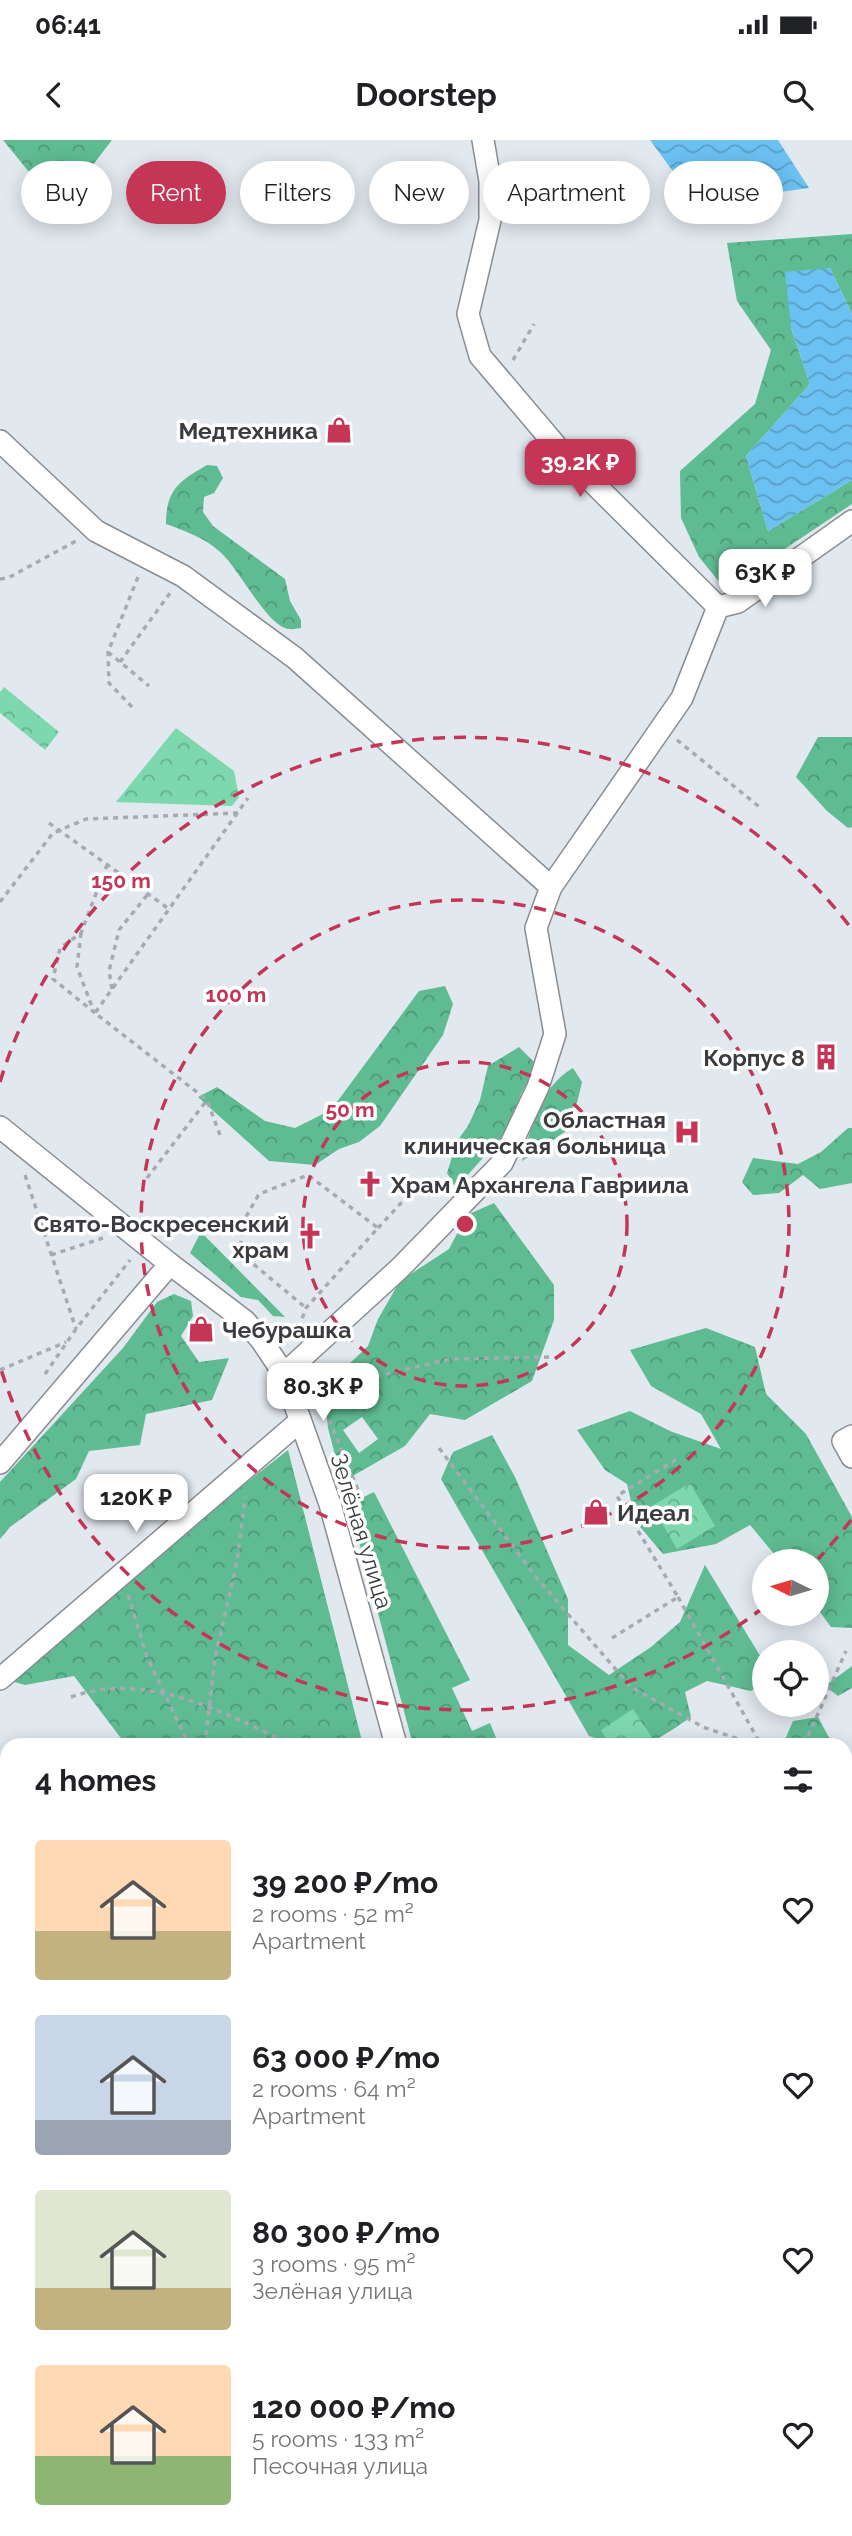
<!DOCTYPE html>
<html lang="en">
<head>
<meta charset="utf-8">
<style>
  :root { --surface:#fff; --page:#f6f6f6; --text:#202124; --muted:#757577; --accent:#c53556 }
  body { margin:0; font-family:Raleway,sans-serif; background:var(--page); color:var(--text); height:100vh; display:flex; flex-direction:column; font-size:26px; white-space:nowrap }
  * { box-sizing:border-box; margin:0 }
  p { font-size:23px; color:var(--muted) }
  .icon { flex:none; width:38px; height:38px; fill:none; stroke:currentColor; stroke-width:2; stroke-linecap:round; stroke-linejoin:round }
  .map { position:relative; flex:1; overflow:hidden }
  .sheet { position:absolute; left:0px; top:1598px; width:852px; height:800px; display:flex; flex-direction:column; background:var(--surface); border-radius:21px 21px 0 0; box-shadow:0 4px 18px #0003 }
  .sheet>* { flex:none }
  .top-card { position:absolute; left:21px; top:21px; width:810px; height:63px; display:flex; gap:14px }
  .needle { width:46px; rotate:275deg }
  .tools { position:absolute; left:752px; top:1409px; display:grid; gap:14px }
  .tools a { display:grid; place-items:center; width:77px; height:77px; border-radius:50%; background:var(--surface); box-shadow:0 4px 18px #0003; font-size:35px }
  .price { position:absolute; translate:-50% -60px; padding:0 16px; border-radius:14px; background:#fff; color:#222; font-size:23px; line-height:46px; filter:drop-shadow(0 2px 4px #0008) }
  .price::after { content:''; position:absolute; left:50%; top:42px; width:21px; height:16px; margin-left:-10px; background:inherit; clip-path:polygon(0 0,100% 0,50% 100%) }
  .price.active { background:var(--accent); color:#fff }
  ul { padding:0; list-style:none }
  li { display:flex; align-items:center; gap:21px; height:175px; padding:0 35px }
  li span { display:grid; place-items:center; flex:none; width:196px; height:140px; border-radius:7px; color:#555 }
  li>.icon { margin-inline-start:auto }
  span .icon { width:84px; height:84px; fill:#fffc; stroke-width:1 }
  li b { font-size:30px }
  h2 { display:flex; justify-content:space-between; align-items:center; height:84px; padding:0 35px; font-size:30px }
  .chip { padding:0 24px; border-radius:32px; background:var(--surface); box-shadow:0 4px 18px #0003; font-size:24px; line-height:63px }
  .chip.active { background:var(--accent); color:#fff }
  .status { display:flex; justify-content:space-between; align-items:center; height:49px; padding:0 35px; background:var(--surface); direction:ltr }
  .status svg { height:19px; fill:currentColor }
  header { display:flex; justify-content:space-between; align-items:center; height:91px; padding:0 35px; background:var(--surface); font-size:32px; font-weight:700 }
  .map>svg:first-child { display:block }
</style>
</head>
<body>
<div class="status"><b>06:41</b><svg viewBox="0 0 49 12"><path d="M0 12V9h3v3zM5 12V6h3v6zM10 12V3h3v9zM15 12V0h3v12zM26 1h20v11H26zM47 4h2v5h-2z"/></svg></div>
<header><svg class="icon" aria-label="back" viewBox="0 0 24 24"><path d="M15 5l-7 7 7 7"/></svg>Doorstep<svg class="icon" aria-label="search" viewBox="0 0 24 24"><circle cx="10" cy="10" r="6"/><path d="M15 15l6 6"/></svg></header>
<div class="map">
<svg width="852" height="2396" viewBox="0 0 852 2396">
  <defs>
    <pattern id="forest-crowns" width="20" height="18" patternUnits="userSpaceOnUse" patternTransform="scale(1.75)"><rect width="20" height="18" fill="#5fbb92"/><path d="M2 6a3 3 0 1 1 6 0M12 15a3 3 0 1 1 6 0" fill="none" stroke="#4f9979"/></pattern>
    <pattern id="park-crowns" width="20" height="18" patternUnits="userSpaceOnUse" patternTransform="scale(1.75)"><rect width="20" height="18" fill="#7dd8ad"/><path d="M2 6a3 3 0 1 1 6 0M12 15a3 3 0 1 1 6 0" fill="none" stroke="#67b08e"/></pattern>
    <pattern id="water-waves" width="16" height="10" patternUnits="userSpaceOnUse" patternTransform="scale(1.75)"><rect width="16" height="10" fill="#6bc1f2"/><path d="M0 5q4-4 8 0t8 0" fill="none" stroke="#599ec5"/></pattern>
  </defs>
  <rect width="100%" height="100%" fill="#e1e8ee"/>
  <!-- forest -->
  <g fill="url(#forest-crowns)" fill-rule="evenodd">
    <polygon points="3,0 112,0 92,26 63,22 29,32"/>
    <polygon points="852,94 852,174 830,128 791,188 810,244 746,316 768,391 852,340 852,364 725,449 699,417 681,378 680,331 755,264 771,210 737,161 727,103"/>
    <path d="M207,325L217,326L223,338L214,353L204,357L203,372L213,386L285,439L290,461L301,480V488C295,489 289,490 285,488C264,481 239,428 219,411C203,397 185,391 166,384C166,350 179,341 207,325Z"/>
    <polygon points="818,597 852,597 852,687 848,688 827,671 796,637"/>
    <polygon points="445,846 453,864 443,895 380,986 359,1002 339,1009 315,1025 269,1021 198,957 217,947 265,981 295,988 331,970 419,851"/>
    <polygon points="519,907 537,925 521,954 507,991 456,1048 447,1033 457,1001 468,986 480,960 488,926"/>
    <path d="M573,928L582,942L577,963L573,967L572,987L522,1021C531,987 540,947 573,928Z"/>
    <polygon points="848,988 852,988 852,1043 820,1049 803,1035 779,1053 753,1055 742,1042 753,1018 798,1024 821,1012"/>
    <path d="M494,1063L554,1145V1180L532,1241L465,1280L430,1274L405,1306L342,1342L328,1288L325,1258L329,1243L368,1206L378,1179L400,1141L449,1109L467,1075ZM362,1277L378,1299L359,1313L343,1290Z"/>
    <polygon points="201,1092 285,1177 273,1176 258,1160 241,1157 190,1113"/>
    <polygon points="174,1154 191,1161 193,1176 181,1196 199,1222 229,1218 212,1260 146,1274 140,1305 89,1311 76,1339 10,1387 0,1399 0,1342 123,1208 157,1162"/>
    <polygon points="706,1188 755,1207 766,1254 806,1294 852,1377 852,1488 831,1487 817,1468 817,1421 780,1421 750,1385 716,1404 663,1414 636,1382 627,1344 605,1330 577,1290 630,1271 670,1291 721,1309 701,1274 651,1246 630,1210"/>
    <path d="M492,1295L515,1337L568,1459V1505L609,1535L651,1507L680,1482L705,1425L765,1524V1541L751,1551L707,1541L685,1552L691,1577C649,1606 640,1613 589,1596L441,1339L453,1312Z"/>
    <polygon points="288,1310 363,1605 126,1605 74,1536 25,1545 11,1541 44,1507 91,1475 160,1411"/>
    <polygon points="374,1352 470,1540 452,1548 472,1591 490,1583 499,1605 413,1605 349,1364"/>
    <polygon points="852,1526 852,1548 838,1556 825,1546"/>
    <polygon points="818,1577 833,1605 787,1605 784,1602 793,1581"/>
    <polygon points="852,1624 852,1705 845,1708 845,1625"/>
    <polygon points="0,1686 7,1694 7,1867 0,1867"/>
    <polygon points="7,2069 7,2131 0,2135 0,2072"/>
    <polygon points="7,2223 7,2264 0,2269 0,2226"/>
    <polygon points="845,2327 852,2330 852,2396 279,2396 292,2390 845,2390"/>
  </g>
  <!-- park -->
  <g fill="url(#park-crowns)">
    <polygon points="4,547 59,592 45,610 0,573 0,552"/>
    <polygon points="176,588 234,631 239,657 232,666 116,662"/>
    <polygon points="690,1343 715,1386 677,1409 652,1366"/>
    <polygon points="633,1569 657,1605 610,1605 601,1590"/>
    <polygon points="852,1952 852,2375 845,2373 845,1956"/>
  </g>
  <!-- water -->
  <g fill="url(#water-waves)">
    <polygon points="650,0 778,0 809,48 743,57 680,41"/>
    <polygon points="830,128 852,174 852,340 768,391 746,316 810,244 791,188 785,132"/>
  </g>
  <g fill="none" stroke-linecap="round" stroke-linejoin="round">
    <!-- minor casing -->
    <g stroke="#888d93" stroke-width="24">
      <g id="minor">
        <polyline points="483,0 490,41 490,80 468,174 480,216 558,308 718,467"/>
        <polyline points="0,301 96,391 183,436 295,518 551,747"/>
        <polyline points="0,987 170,1124 245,1181 262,1201 284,1234 330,1364 396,1605"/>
        <polyline points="284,1234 400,1128 502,1023 538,947 555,894 536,788 551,747 682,558 718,467 738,462 852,381"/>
        <polyline points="852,1296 843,1301 852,1317"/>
        <polyline points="0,1323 170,1124"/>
        <polyline points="0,1539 300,1281"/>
        <polyline points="0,1649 7,1658"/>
        <polyline points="845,1859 852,1848"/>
        <polyline points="0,2151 7,2147"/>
        <polyline points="0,2209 7,2205"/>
      </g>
    </g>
    <!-- major casing -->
    <g stroke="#c4c4c5" stroke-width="29">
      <g id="major">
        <polyline points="845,1915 852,1912"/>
        <polyline points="0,2364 7,2360"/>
      </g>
    </g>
    <!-- path -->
    <g stroke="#a5abb0" stroke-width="3.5" stroke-dasharray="5 5" stroke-linecap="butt">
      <polyline points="513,220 534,184"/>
      <polyline points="0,439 8,438 76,401"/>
      <polyline points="108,512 149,546"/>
      <polyline points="120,522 170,453"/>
      <polyline points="132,567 109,543 108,512 138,437"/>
      <polyline points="677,600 762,669"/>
      <polyline points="49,683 169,769"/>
      <polyline points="0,762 53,693 86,679 238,673"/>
      <polyline points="81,793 77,827 94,872"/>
      <polyline points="112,849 109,831 119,790 148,754"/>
      <polyline points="95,873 53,839 60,808 81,793 107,725"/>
      <polyline points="220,995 207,960 95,873 248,658"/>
      <polyline points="25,1035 76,1189"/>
      <polyline points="147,1038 207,960"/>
      <polyline points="378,1088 413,1050"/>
      <polyline points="51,1115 103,1098"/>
      <polyline points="304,1188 302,1179 306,1168 378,1088 308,1035 259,1054 243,1082 240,1113 306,1168"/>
      <polyline points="0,1230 66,1202"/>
      <polyline points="313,1233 319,1255 358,1350"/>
      <polyline points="45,1234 76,1189 130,1120"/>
      <polyline points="319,1255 382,1235 450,1219 553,1217"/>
      <polyline points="439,1308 535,1436 631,1547 703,1587 756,1605"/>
      <polyline points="128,1455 147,1517 189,1605"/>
      <polyline points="678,1457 761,1605"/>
      <polyline points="612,1498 678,1457 617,1356 680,1317"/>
      <path d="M71,1557C147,1530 225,1573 292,1605"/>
      <polyline points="205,1605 215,1518 237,1422 245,1357"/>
      <polyline points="804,1605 846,1511"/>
      <polyline points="845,1672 852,1677"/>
      <polyline points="845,1746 852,1743"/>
      <polyline points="845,1990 852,1987"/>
      <polyline points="845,2135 852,2139"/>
      <polyline points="845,2359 852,2361"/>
      <polyline points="84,2390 87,2396"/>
      <polyline points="16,2396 15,2393 20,2390"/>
      <polyline points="127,2396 136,2390"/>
      <polyline points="253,2396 263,2390"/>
    </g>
    <!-- minor -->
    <use href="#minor" stroke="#fff" stroke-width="21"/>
    <!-- major -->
    <use href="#major" stroke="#bccbfe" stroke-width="26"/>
  </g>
  <!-- distance rings -->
  <g fill="none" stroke="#c53556" stroke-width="3.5" stroke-dasharray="12 9">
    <circle cx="465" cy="1084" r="162"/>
    <circle cx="465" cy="1084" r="324"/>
    <path d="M851 1380A486 486 0 0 1 818 1419M764 1467A486 486 0 0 1 0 1226M0 942A486 486 0 0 1 851 788"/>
  </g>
  <!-- icons -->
  <defs>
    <g id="shop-bare" transform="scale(2.1)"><path d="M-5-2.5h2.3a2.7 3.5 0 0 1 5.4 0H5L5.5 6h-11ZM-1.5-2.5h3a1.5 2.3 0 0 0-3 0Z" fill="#c53556" stroke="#fff" stroke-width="2.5" paint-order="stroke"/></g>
    <g id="building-bare" transform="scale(2.1)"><path d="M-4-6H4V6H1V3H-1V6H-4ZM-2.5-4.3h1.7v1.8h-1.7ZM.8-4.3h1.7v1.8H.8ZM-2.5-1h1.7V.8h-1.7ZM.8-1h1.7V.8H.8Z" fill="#c53556" stroke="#fff" stroke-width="2.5" paint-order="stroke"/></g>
    <g id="hospital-bare" transform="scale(2.1)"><path d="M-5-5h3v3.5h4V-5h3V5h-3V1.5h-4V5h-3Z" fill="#c53556" stroke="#fff" stroke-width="2.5" paint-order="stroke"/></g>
    <g id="church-bare" transform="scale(2.1)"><path d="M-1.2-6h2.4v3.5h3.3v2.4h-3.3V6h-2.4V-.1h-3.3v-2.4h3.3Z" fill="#c53556" stroke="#fff" stroke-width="2.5" paint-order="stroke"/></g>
  </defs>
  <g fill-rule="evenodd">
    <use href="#shop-bare" x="339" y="290"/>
    <use href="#building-bare" x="826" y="917"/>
    <use href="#hospital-bare" x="687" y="992"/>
    <use href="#church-bare" x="370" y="1044"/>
    <use href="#church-bare" x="310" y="1096"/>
    <use href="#shop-bare" x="201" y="1189"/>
    <use href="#shop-bare" x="596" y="1372"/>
  </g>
  <g text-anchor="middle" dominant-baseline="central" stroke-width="7" stroke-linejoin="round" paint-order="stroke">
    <!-- poi labels -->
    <g font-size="23" font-weight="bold" fill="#3a3c3f" stroke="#fff" text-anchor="end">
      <text x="318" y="290">Медтехника</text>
      <text x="805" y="917">Корпус 8</text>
      <text x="666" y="979">Областная<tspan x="666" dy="26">клиническая больница</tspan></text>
      <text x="391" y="1044" text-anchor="start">Храм Архангела Гавриила</text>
      <text x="289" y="1083">Свято-Воскресенский<tspan x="289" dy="26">храм</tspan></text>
      <text x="222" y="1189" text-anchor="start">Чебурашка</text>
      <text x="617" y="1372" text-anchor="start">Идеал</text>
    </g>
    <!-- street labels -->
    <g font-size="23" fill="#3a3c3f" stroke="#fff">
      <text transform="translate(362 1391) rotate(73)">Зелёная улица</text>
    </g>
  </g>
  <circle cx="465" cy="1084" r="10" fill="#c53556" stroke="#fff" stroke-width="3.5"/>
  <g font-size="21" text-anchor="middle" font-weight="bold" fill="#c53556" stroke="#fff" stroke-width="7" stroke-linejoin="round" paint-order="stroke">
    <text x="121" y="748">150 m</text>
    <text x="236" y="862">100 m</text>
    <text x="350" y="977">50 m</text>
  </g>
</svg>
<div class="tools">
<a><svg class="needle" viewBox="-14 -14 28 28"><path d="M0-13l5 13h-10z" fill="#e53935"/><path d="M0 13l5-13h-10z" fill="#757577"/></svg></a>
<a><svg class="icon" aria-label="locate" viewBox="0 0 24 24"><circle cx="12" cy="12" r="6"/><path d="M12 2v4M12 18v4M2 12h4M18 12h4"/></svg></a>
</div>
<b class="price active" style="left:580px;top:359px">39.2K ₽</b>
<b class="price" style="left:765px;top:469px">63K ₽</b>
<b class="price" style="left:323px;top:1283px">80.3K ₽</b>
<b class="price" style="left:136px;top:1394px">120K ₽</b>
<div class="top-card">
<a class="chip">Buy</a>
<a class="chip active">Rent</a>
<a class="chip">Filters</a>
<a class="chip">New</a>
<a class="chip">Apartment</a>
<a class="chip">House</a>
</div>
<section class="sheet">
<h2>4 homes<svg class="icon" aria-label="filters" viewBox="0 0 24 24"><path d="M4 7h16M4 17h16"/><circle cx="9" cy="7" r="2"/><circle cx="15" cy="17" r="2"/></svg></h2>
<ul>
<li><span style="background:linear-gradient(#ffd9b3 65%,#c2b280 0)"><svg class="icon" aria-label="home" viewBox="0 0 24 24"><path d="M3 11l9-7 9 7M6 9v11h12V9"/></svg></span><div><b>39 200 ₽/mo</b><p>2 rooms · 52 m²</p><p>Apartment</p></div><svg class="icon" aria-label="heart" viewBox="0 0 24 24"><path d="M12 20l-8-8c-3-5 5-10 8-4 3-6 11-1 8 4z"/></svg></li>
<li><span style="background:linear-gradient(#c9d6e8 75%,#9aa5b1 0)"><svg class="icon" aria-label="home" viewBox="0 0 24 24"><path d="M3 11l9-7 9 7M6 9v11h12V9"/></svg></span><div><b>63 000 ₽/mo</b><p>2 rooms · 64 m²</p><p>Apartment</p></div><svg class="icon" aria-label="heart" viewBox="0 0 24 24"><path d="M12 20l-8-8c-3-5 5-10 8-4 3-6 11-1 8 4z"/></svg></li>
<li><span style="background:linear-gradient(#dfe7d0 70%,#c2b280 0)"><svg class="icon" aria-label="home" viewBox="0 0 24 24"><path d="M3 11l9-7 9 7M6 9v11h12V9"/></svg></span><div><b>80 300 ₽/mo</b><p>3 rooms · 95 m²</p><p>Зелёная улица</p></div><svg class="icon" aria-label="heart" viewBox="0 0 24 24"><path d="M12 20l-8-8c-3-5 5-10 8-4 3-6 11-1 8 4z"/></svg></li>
<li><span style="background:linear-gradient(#ffd9b3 65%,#8fb573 0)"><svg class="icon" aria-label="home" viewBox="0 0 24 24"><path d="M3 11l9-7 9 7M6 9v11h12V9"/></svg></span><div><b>120 000 ₽/mo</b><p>5 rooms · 133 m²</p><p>Песочная улица</p></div><svg class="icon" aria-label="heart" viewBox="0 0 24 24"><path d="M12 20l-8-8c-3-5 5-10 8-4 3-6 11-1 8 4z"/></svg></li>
</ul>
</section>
</div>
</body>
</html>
